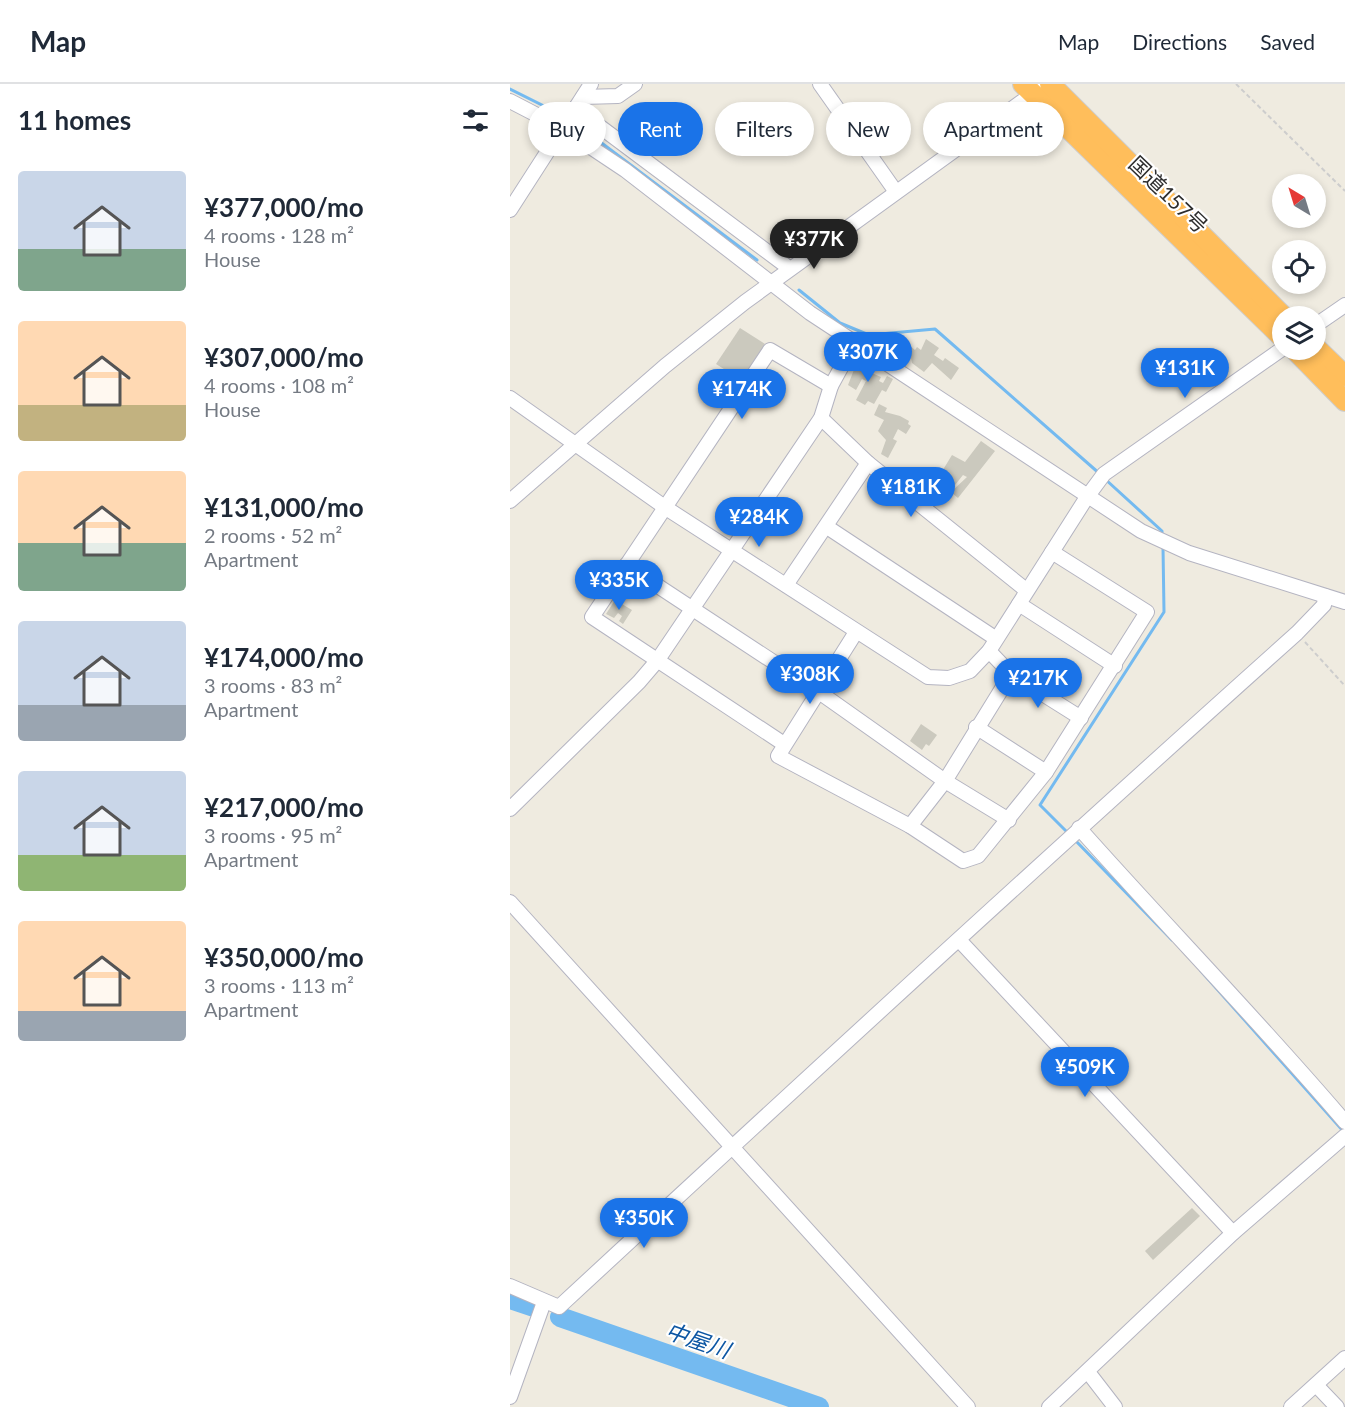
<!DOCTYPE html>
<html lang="en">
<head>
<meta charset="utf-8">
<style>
  :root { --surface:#fff; --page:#f2f2f3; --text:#1f2937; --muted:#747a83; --line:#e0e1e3; --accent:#1a73e8 }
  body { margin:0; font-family:Lato,"Noto Sans JP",sans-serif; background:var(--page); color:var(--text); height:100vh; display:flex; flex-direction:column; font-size:22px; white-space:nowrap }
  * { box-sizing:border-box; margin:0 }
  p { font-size:20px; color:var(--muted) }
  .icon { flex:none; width:33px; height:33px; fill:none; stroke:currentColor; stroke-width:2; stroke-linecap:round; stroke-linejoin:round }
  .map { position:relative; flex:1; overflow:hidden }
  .side { display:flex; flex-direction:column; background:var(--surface); width:510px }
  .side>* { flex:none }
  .hud { position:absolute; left:18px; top:18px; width:570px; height:54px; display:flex; gap:12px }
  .needle { width:39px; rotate:322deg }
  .fabs { position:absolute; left:762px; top:90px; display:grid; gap:12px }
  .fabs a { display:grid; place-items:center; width:54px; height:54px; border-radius:50%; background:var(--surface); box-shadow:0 3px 9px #0003; font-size:30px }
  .price { position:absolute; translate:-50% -51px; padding:0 14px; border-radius:21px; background:var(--accent); color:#fff; font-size:20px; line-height:39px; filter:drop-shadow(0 2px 3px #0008) }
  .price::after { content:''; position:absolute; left:50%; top:36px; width:18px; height:14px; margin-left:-9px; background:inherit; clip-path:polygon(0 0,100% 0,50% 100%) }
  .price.selected { background:#222; color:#fff }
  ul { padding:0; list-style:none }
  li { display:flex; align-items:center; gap:18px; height:150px; padding:0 18px }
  li span { display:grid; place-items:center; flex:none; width:168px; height:120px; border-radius:6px; color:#555 }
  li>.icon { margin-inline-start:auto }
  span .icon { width:72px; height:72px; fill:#fffc; stroke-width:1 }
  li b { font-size:26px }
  h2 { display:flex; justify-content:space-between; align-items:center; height:72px; padding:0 18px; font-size:26px }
  .tag { padding:0 21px; border-radius:27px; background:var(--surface); box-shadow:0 3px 9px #0003; font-size:21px; line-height:54px }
  .tag.selected { background:var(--accent); color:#fff }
  header { display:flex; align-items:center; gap:36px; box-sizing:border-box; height:84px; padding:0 30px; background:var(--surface); border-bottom:2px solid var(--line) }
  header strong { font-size:28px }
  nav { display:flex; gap:33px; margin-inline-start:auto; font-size:21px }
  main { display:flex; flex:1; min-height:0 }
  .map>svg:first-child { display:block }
</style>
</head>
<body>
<header>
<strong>Map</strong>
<nav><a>Map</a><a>Directions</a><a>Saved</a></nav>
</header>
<main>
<section class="side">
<h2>11 homes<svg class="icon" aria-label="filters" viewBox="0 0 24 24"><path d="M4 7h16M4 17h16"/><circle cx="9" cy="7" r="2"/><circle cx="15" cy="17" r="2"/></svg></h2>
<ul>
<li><span style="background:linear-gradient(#c9d6e8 65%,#7fa58c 0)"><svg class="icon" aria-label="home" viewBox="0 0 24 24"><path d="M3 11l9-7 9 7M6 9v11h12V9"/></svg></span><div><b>¥377,000/mo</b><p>4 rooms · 128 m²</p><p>House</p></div></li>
<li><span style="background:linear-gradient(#ffd9b3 70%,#c2b280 0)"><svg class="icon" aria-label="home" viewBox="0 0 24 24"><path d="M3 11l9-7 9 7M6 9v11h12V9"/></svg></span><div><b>¥307,000/mo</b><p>4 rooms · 108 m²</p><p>House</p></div></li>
<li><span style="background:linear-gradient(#ffd9b3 60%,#7fa58c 0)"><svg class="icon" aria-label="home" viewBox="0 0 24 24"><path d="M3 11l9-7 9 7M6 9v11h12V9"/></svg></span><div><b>¥131,000/mo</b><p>2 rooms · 52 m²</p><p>Apartment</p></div></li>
<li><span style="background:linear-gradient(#c9d6e8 70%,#9aa5b1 0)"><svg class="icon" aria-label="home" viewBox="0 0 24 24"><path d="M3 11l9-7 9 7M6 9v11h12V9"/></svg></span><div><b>¥174,000/mo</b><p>3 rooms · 83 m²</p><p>Apartment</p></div></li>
<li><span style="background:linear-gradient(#c9d6e8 70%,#8fb573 0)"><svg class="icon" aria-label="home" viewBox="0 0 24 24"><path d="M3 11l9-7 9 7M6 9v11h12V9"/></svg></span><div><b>¥217,000/mo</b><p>3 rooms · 95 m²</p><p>Apartment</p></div></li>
<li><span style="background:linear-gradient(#ffd9b3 75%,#9aa5b1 0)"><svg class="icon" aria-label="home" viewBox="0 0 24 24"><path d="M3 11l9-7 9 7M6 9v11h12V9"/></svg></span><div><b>¥350,000/mo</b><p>3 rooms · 113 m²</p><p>Apartment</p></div></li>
</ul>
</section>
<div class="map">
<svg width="835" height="1323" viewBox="0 0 835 1323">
  <rect width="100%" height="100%" fill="#efebe0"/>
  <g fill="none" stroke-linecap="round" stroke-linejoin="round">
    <!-- stream -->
    <g stroke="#74baf0" stroke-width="3">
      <polyline points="0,5 50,30"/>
      <polyline points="69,42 247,176"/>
      <polyline points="289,206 330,239 359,251 425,245 590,390"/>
      <polyline points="595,395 652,447 652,451"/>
      <polyline points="559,750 530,721 654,528 653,463"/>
      <polyline points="564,755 662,856"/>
      <polyline points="691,887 834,1048"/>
    </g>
    <!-- river -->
    <g stroke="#74baf0" stroke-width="20">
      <polyline points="0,1215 27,1224"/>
      <polyline points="50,1233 309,1323"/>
    </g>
  </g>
  <!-- building -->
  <g fill="#cbc9be">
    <polygon points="230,244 255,260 231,296 206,280"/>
    <polygon points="390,254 405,266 407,263 411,266 416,255 429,264 424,271 433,277 435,274 449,284 441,296 422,279 414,288 402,279 400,268 396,273 394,272 390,281 372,269 377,262 388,270 383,264"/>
    <polygon points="349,273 361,280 357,287 371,293 369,297 373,299 377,292 383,295 376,308 372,306 364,320 358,317 355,321 346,316 356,297 352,295 346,306 338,301"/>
    <polygon points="369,320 377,324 375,328 390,332 399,337 398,340 401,342 396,350 388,345 383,355 387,357 378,374 371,370 376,356 368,347 374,336 364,331"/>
    <polygon points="471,357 485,367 448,414 441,408 457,393 453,391 441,406 432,399 428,405 420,399 428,387 431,389 442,371 455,378"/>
    <polygon points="105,516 122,526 113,540 109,537 112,532 108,529 104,534 96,530"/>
    <polygon points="411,640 427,651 419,662 416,660 412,666 400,657"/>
    <polygon points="682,1124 690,1132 643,1176 635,1167"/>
  </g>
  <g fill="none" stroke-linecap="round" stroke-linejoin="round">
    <!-- minor casing -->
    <g stroke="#b4b4c1" stroke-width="16">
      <g id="minor">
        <polyline points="310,0 386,108"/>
        <polyline points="73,13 108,12 125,0"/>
        <polyline points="0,17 52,44 115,86 300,229 631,447 679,469 835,518"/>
        <polyline points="65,24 279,184"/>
        <polyline points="0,126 81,0"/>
        <polyline points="806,241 835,221"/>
        <polyline points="0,314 156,424 418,593 439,594 460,587 479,567 577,413 594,390 772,265"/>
        <polyline points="311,334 358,379 516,506"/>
        <polyline points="0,417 155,282 235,218 528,6"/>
        <polyline points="317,443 485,554"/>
        <polyline points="116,481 309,608 435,697 499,736"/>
        <polyline points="276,501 358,379"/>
        <polyline points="509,520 605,582"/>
        <polyline points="346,548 268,672 400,742 453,777 468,772 536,688 637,528 542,468"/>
        <polyline points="479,567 501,590 571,634"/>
        <polyline points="466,643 536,688"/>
        <polyline points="274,660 82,533 260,266 321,302"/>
        <polyline points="0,725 129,598 147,577 311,334 321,302 344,260"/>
        <polyline points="400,742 435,697 501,590"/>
        <path d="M569,744C657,843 749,937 835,1038"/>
        <polyline points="0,818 458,1323"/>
        <polyline points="450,857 723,1149"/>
        <path d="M0,1202L49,1223C293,997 539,771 787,549L814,521L815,512"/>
        <polyline points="578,1288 605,1323"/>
        <polyline points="806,1301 827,1323"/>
        <polyline points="0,1313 34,1218"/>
        <polyline points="539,1323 723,1149 835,1052"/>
        <polyline points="781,1323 835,1274"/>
      </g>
    </g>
    <!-- highway casing -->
    <g stroke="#cdcdcd" stroke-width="22">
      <g id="highway">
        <polyline points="513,0 772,253"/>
        <polyline points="540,0 773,232"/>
        <polyline points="806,264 835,292"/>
        <polyline points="785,266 835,317"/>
      </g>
    </g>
    <!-- path -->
    <g stroke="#cdcdcd" stroke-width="2" stroke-dasharray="4.5 3" stroke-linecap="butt">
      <polyline points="726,0 835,107"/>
      <polyline points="795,558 835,602"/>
    </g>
    <!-- minor -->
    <use href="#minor" stroke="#fff" stroke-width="14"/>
    <!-- highway -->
    <use href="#highway" stroke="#ffbe5b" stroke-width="20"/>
  </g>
  <g text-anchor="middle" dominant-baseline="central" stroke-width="4.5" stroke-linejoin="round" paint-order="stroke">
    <!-- street labels -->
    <g font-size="21" fill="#2e2e2e" stroke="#fff">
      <text transform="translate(659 110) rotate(44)">国道157号</text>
    </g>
    <!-- water labels -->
    <g font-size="22" font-style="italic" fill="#0c56a3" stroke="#fff">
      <text transform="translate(188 1256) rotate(19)">中屋川</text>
    </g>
  </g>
</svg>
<div class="fabs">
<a><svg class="needle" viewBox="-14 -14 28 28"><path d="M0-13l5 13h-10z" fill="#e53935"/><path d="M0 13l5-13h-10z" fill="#747a83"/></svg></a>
<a><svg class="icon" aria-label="locate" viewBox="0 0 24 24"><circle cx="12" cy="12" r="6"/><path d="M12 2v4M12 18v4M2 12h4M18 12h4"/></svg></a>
<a><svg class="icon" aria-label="layers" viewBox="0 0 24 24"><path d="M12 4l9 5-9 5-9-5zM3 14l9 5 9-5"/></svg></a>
</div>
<b class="price selected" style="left:304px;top:186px">¥377K</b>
<b class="price" style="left:358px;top:299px">¥307K</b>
<b class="price" style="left:675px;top:315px">¥131K</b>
<b class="price" style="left:232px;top:336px">¥174K</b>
<b class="price" style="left:401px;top:434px">¥181K</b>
<b class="price" style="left:249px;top:464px">¥284K</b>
<b class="price" style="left:109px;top:527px">¥335K</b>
<b class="price" style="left:300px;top:621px">¥308K</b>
<b class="price" style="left:528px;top:625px">¥217K</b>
<b class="price" style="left:575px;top:1014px">¥509K</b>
<b class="price" style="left:134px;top:1165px">¥350K</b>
<div class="hud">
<a class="tag">Buy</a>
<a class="tag selected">Rent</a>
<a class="tag">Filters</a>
<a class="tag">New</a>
<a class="tag">Apartment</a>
</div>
</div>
</main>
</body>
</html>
